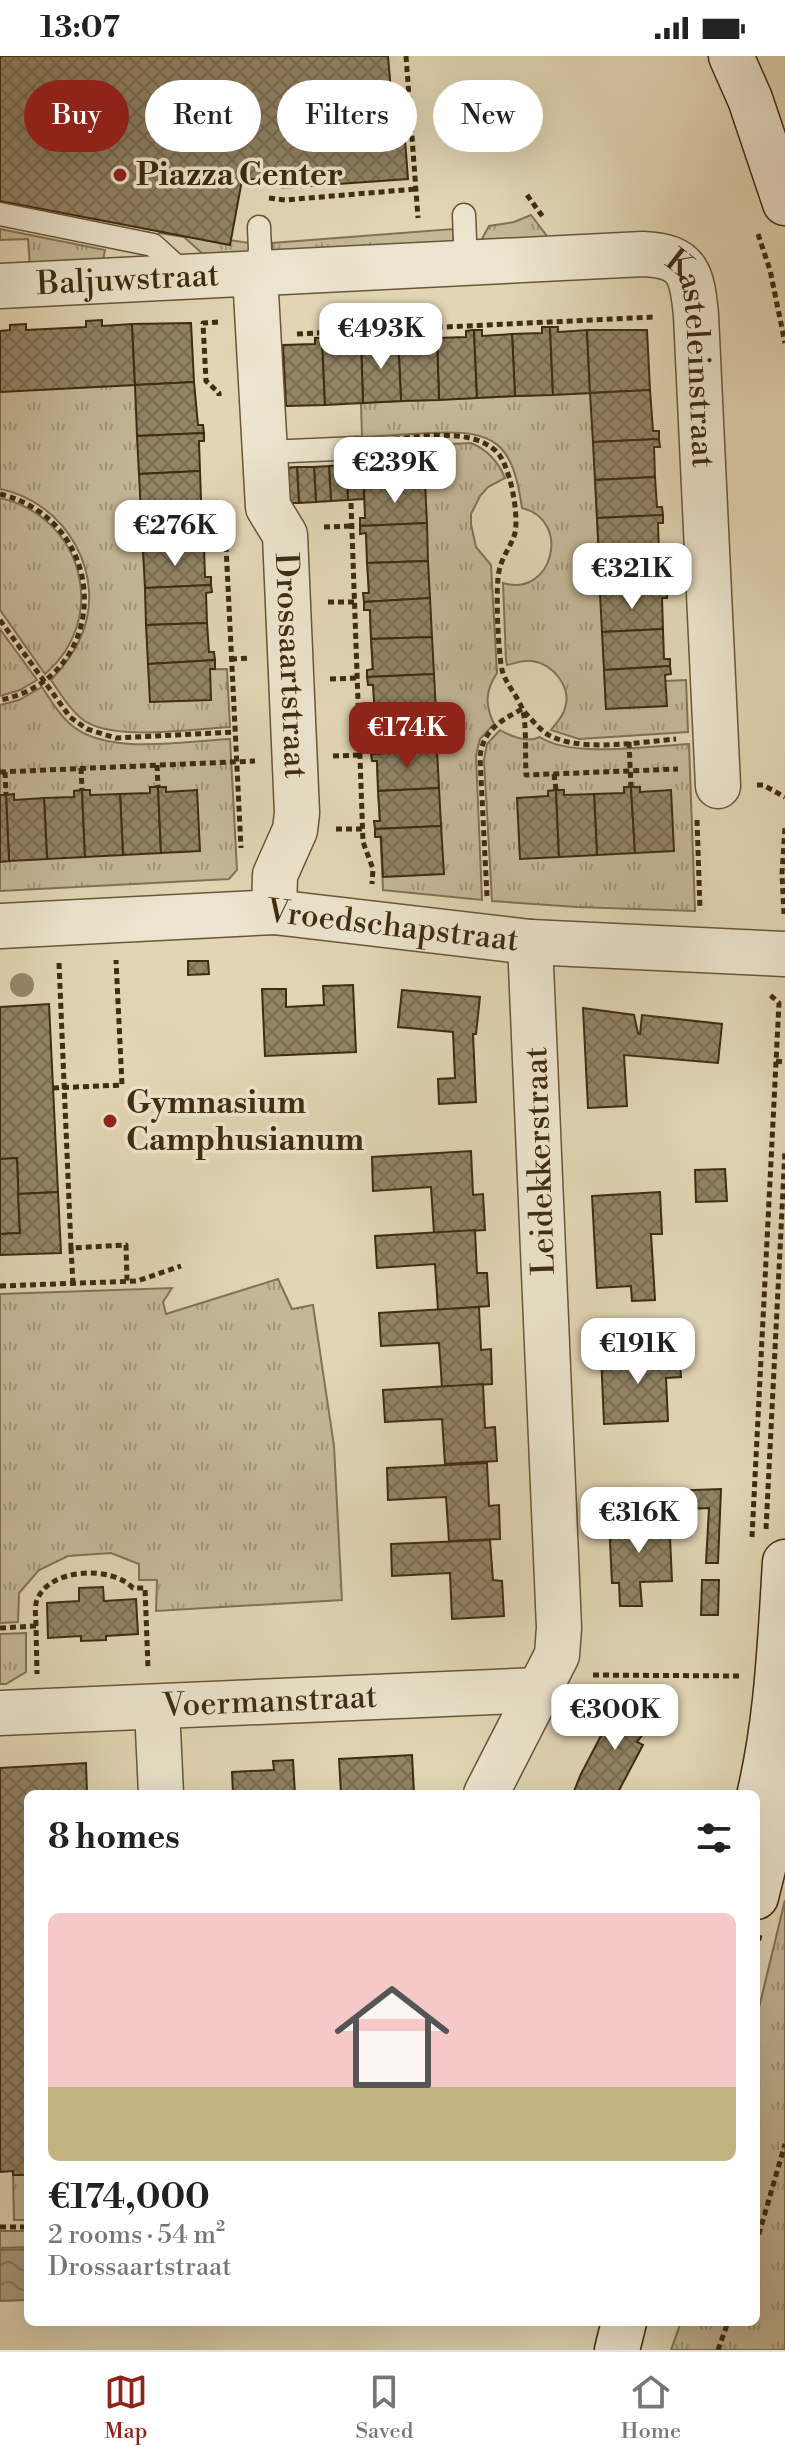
<!DOCTYPE html>
<html lang="en">
<head>
<meta charset="utf-8">
<style>
  :root { --surface:#fff; --page:#f2f2f2; --text:#222; --muted:#767676; --line:#e0e0e0; --accent:#8f2418 }
  body { margin:0; font-family:"Libre Bodoni",serif; background:var(--page); color:var(--text); height:100vh; display:flex; flex-direction:column; font-size:30px; white-space:nowrap }
  * { box-sizing:border-box; margin:0 }
  p { font-size:26px; color:var(--muted) }
  .icon { flex:none; width:44px; height:44px; fill:none; stroke:currentColor; stroke-width:2; stroke-linecap:round; stroke-linejoin:round }
  .map { position:relative; flex:1; overflow:hidden }
  .drawer { position:absolute; left:24px; top:1734px; width:736px; height:536px; display:flex; flex-direction:column; background:var(--surface); border-radius:12px; box-shadow:0 8px 32px #0002 }
  .drawer>* { flex:none }
  .top-card { position:absolute; left:24px; top:24px; width:738px; height:72px; display:flex; gap:16px }
  .price { position:absolute; translate:-50% -68px; padding:0 18px; border-radius:16px; background:#fff; color:#222; font-size:26px; line-height:52px; filter:drop-shadow(0 2px 4px #0008) }
  .price::after { content:''; position:absolute; left:50%; top:48px; width:24px; height:18px; margin-left:-12px; background:inherit; clip-path:polygon(0 0,100% 0,50% 100%) }
  .price.active { background:var(--accent); color:#fff }
  ul { padding:0; list-style:none }
  li { display:grid; align-content:center; gap:16px; height:424px; padding:0 24px }
  li span { display:grid; place-items:center; height:248px; border-radius:12px; color:#555 }
  li>.icon { margin-inline-start:auto }
  span .icon { width:144px; height:144px; fill:#fffc; stroke-width:1 }
  li b { font-size:34px }
  h2 { display:flex; justify-content:space-between; align-items:center; height:96px; padding:0 24px; font-size:34px }
  .pill { padding:0 28px; border-radius:36px; background:var(--surface); box-shadow:0 8px 32px #0002; font-size:28px; line-height:72px }
  .pill.active { background:var(--accent); color:#fff }
  .status { display:flex; justify-content:space-between; align-items:center; height:56px; padding:0 40px; background:var(--surface); direction:ltr }
  .status svg { height:22px; fill:currentColor }
  .tabs { display:flex; justify-content:space-around; align-items:center; height:112px; border-top:2px solid var(--line); background:var(--surface); font-size:22px; color:var(--muted) }
  .tabs a { display:grid; justify-items:center; gap:4px }
  .tabs .active { color:var(--accent) }
  .map>svg:first-child { display:block }
</style>
</head>
<body>
<div class="status"><b>13:07</b><svg viewBox="0 0 49 12"><path d="M0 12V9h3v3zM5 12V6h3v6zM10 12V3h3v9zM15 12V0h3v12zM26 1h20v11H26zM47 4h2v5h-2z"/></svg></div>
<div class="map">
<svg width="785" height="2294" viewBox="0 0 785 2294">
  <defs>
    <pattern id="grass-tufts" width="24" height="20" patternUnits="userSpaceOnUse" patternTransform="scale(2)"><rect width="24" height="20" fill="#c5b897"/><path d="M3 7l-1-3M5 7V3M7 7l1-3M15 17l-1-3M17 17v-4M19 17l1-3" fill="none" stroke="#a1967a"/></pattern>
    <pattern id="water-waves" width="16" height="10" patternUnits="userSpaceOnUse" patternTransform="scale(2)"><rect width="16" height="10" fill="#aa9c7c"/><path d="M0 5q4-4 8 0t8 0" fill="none" stroke="#8c7f64"/></pattern>
    <pattern id="building-cross-hatch" width="8" height="8" patternUnits="userSpaceOnUse" patternTransform="scale(2)"><rect width="8" height="8" fill="#938465"/><path d="M0 0l8 8M0 8l8-8" fill="none" stroke="#796c52"/></pattern>
  </defs>
  <rect width="100%" height="100%" fill="#e1d5b3"/>
  <filter id="stains"><feTurbulence type="fractalNoise" baseFrequency=".0025" numOctaves="4"/><feColorMatrix values="0 0 0 0 .2 0 0 0 0 .09 0 0 0 0 .02 0 0 0 .5 -.17"/></filter>
  <radialGradient id="worn" r=".72"><stop offset=".6" stop-color="#630" stop-opacity="0"/><stop offset="1" stop-color="#630" stop-opacity=".3"/></radialGradient>
  <!-- grass -->
  <g fill="url(#grass-tufts)" stroke="#827254" stroke-width="2">
    <polygon points="531,159 550,184 477,192 489,170 514,166"/>
    <polygon points="0,173 105,194 103,204 30,212 28,183 0,184"/>
    <polygon points="453,173 454,194 272,202 272,187"/>
    <polygon points="160,174 250,187 250,204 205,200 184,181 159,177"/>
    <path d="M137,326L152,614L227,613L230,671C192,673 111,686 82,663C69,653 60,637 51,624C63,611 73,599 80,583C109,520 66,446 0,433V332Z"/>
    <path d="M591,337L606,652L665,625L686,624L688,676L579,683L551,674C556,667 563,661 565,652C572,631 553,608 532,605C523,604 516,607 507,609L506,604L503,527C553,542 572,464 522,452C513,387 495,373 431,377C408,378 385,380 362,381L361,347Z"/>
    <path d="M471,387C488,394 498,405 505,422L488,431L480,440L471,458V468L476,491L491,509L497,617C485,635 485,649 494,668L480,683L476,699L482,844L383,834L362,392Z"/>
    <path d="M0,442C83,461 110,562 45,618L0,554Z"/>
    <polygon points="0,573 37,624 20,634 0,640"/>
    <path d="M42,631C50,643 57,656 68,666C103,701 183,685 230,683L237,814L229,823L0,835V649L19,644Z"/>
    <path d="M500,674C512,681 527,687 540,681C569,702 652,690 689,688L695,855L577,851L492,845L484,704L487,688Z"/>
    <polygon points="278,1223 292,1253 313,1249 334,1390 342,1544 156,1555 157,1524 139,1524 139,1508 111,1497 68,1500 39,1514 19,1537 18,1566 0,1567 0,1238 172,1232 163,1246 166,1258"/>
    <polygon points="26,1577 26,1616 6,1628 0,1628 0,1578"/>
    <polygon points="785,1844 785,2294 671,2294 681,2266 756,2266 756,1964"/>
    <polygon points="13,2119 28,2119 28,2164 14,2164"/>
    <polygon points="0,2175 28,2175 28,2191 0,2192"/>
  </g>
  <!-- water -->
  <polygon fill="url(#water-waves)" stroke="#7f6f51" stroke-width="2" points="28,2193 28,2244 0,2245 0,2194"/>
  <!-- building -->
  <g fill="url(#building-cross-hatch)" stroke="#3f2c10" stroke-width="2">
    <polygon points="0,0 388,0 393,59 403,58 408,123 282,132 281,121 242,124 230,189 0,145"/>
    <polygon points="102,264 102,270 132,268 135,329 0,336 0,275 10,274 10,269 26,268 26,274 86,271 86,265"/>
    <polygon points="191,267 194,326 135,329 132,268"/>
    <polygon points="542,271 550,271 553,339 515,340 512,278 542,277"/>
    <polygon points="550,271 558,271 558,276 587,274 590,337 553,339"/>
    <polygon points="474,274 477,342 439,344 437,282 466,281 466,275"/>
    <polygon points="474,274 482,274 482,280 512,278 515,340 477,342"/>
    <polygon points="587,274 647,274 650,334 590,337"/>
    <polygon points="398,278 406,278 406,284 437,282 439,344 401,345"/>
    <polygon points="398,278 401,345 363,347 361,286 391,284 391,279"/>
    <polygon points="315,282 322,282 325,349 286,350 283,289 315,288"/>
    <polygon points="322,282 330,282 331,287 361,286 363,347 325,349"/>
    <polygon points="194,326 198,369 203,369 204,377 137,380 135,329"/>
    <polygon points="650,334 653,375 659,375 659,383 593,386 590,337"/>
    <polygon points="204,377 204,385 199,385 200,415 139,418 137,380"/>
    <polygon points="659,383 660,391 654,391 655,421 595,424 593,386"/>
    <polygon points="363,408 364,443 348,444 346,409"/>
    <polygon points="346,409 348,444 331,445 329,410"/>
    <polygon points="329,410 331,445 316,446 314,411"/>
    <polygon points="297,411 314,411 316,446 299,447"/>
    <polygon points="297,411 299,447 283,447 281,412"/>
    <polygon points="200,415 201,445 207,445 207,452 141,456 139,418"/>
    <polygon points="655,421 657,451 662,451 663,459 597,462 595,424"/>
    <polygon points="425,427 427,467 360,470 360,462 365,462 364,431"/>
    <polygon points="207,452 208,461 202,461 204,491 143,494 141,456"/>
    <polygon points="663,459 663,467 658,467 659,497 599,500 597,462"/>
    <polygon points="427,467 428,505 367,507 366,477 360,478 360,470"/>
    <polygon points="204,491 205,521 211,521 211,529 145,532 143,494"/>
    <polygon points="659,497 661,527 666,526 667,534 600,537 599,500"/>
    <polygon points="428,505 430,542 364,546 363,537 369,537 367,507"/>
    <polygon points="211,529 212,536 206,537 207,567 146,569 145,532"/>
    <polygon points="667,534 667,542 662,542 663,573 602,576 600,537"/>
    <polygon points="430,542 432,581 371,583 370,554 364,554 364,546"/>
    <polygon points="207,567 209,596 214,596 215,604 148,608 146,569"/>
    <polygon points="663,573 664,603 670,603 670,610 604,614 602,576"/>
    <polygon points="432,581 434,618 367,621 367,614 373,613 371,583"/>
    <polygon points="215,604 215,613 210,613 211,644 150,646 148,608"/>
    <polygon points="670,610 671,618 665,619 667,650 606,653 604,614"/>
    <polygon points="434,618 436,656 375,659 373,629 368,629 367,621"/>
    <polygon points="436,656 437,694 371,698 371,689 376,689 375,659"/>
    <polygon points="437,694 439,732 378,735 377,705 372,705 371,698"/>
    <polygon points="150,731 158,731 161,797 123,799 120,738 150,737"/>
    <polygon points="158,731 166,731 166,736 197,734 200,795 161,797"/>
    <polygon points="624,731 631,731 635,797 597,799 594,738 624,737"/>
    <polygon points="631,731 640,731 640,736 671,734 674,795 635,797"/>
    <polygon points="439,732 441,770 375,773 374,765 380,765 378,735"/>
    <polygon points="82,734 85,801 47,803 44,742 74,741 74,735"/>
    <polygon points="82,734 90,734 90,739 120,738 123,799 85,801"/>
    <polygon points="556,734 559,801 520,803 517,742 548,740 548,735"/>
    <polygon points="556,734 564,734 564,739 594,738 597,799 559,801"/>
    <polygon points="14,738 14,744 44,742 47,803 9,805 6,739"/>
    <polygon points="0,739 6,739 9,805 0,806"/>
    <polygon points="441,770 444,818 383,821 381,781 375,781 375,773"/>
    <polygon points="188,905 208,905 209,918 188,919"/>
    <polygon points="353,929 356,996 265,1000 262,933 286,933 286,951 324,949 323,930"/>
    <polygon points="402,934 480,941 476,978 473,978 476,1046 439,1048 438,1023 455,1022 453,976 398,971"/>
    <polygon points="49,948 58,1136 18,1138 17,1102 0,1103 0,951"/>
    <polygon points="583,952 634,959 638,977 640,978 642,959 722,968 718,1007 624,999 627,1050 588,1052"/>
    <polygon points="471,1095 473,1139 483,1138 485,1174 434,1177 431,1131 373,1135 372,1101"/>
    <polygon points="17,1102 20,1177 0,1178 0,1103"/>
    <polygon points="725,1113 727,1145 696,1146 695,1114"/>
    <polygon points="58,1136 61,1197 0,1199 0,1178 20,1177 18,1138"/>
    <polygon points="660,1136 662,1178 651,1178 655,1244 632,1245 631,1230 597,1232 592,1140"/>
    <polygon points="475,1174 477,1217 487,1217 489,1250 438,1254 435,1208 377,1212 375,1180"/>
    <polygon points="479,1251 481,1294 491,1293 492,1328 442,1331 439,1287 381,1290 379,1257"/>
    <polygon points="679,1294 681,1321 666,1322 668,1365 604,1368 601,1298"/>
    <polygon points="483,1328 485,1372 495,1371 497,1405 445,1408 442,1363 385,1366 383,1334"/>
    <polygon points="487,1407 489,1450 499,1449 500,1483 449,1485 446,1441 388,1444 387,1412"/>
    <polygon points="721,1433 718,1507 706,1507 709,1452 667,1454 667,1435"/>
    <polygon points="669,1460 672,1525 640,1526 642,1550 620,1550 619,1527 612,1527 609,1464"/>
    <polygon points="490,1484 493,1524 502,1525 504,1560 452,1563 450,1517 392,1520 391,1488"/>
    <polygon points="702,1524 719,1524 718,1559 701,1559"/>
    <polygon points="103,1531 104,1545 136,1543 138,1578 106,1580 106,1584 81,1585 81,1580 48,1582 47,1547 79,1545 79,1532"/>
    <polygon points="617,1644 652,1655 644,1677 637,1686 643,1689 617,1738 573,1738 580,1720 606,1670 609,1673 613,1666 611,1665"/>
    <polygon points="412,1699 414,1738 341,1738 339,1703"/>
    <polygon points="293,1704 295,1738 233,1738 232,1716 274,1714 273,1705"/>
    <polygon points="86,1707 87,1738 28,1738 28,2119 13,2119 13,2115 0,2116 0,1712"/>
  </g>
  <g fill="none" stroke-linecap="round" stroke-linejoin="round">
    <!-- lane casing -->
    <g stroke="#685639" stroke-width="25">
      <g id="lane">
        <polyline points="0,158 153,189 187,220"/>
        <polyline points="464,159 466,208"/>
        <polyline points="255,219 260,194 259,171"/>
        <polyline points="267,396 358,392"/>
      </g>
    </g>
    <!-- street casing -->
    <g stroke="#685639" stroke-width="47">
      <g id="street">
        <path id="s1" d="M255,219L268,451L285,479L297,757L295,774L275,819L274,856"/>
        <path id="s2" d="M0,230L643,198C689,200 692,218 696,259L718,730"/>
        <path id="s3" d="M0,870L274,856L530,886L785,898"/>
        <polyline points="157,1652 161,1738"/>
        <path id="s4" d="M0,1657L538,1634"/>
        <polyline points="486,1738 557,1599 559,1572 530,886"/>
      </g>
    </g>
    <!-- secondary casing -->
    <g stroke="#3f2c10" stroke-width="47">
      <g id="secondary">
        <polyline points="731,0 750,43 785,147"/>
        <path d="M756,1752C777,1672 780,1588 785,1506"/>
        <polyline points="756,1841 785,1724"/>
        <polyline points="617,2294 624,2266"/>
      </g>
    </g>
    <!-- path -->
    <g stroke="#3f2c10" stroke-width="5" stroke-dasharray="6 4" stroke-linecap="butt">
      <polyline points="406,0 418,162"/>
      <polyline points="527,139 543,161"/>
      <polyline points="269,142 285,144 416,133"/>
      <polyline points="758,178 770,214 785,287"/>
      <polyline points="218,266 203,267 206,325 219,337 219,340"/>
      <polyline points="297,278 655,261"/>
      <path d="M384,384C418,382 468,370 496,395C510,408 519,458 515,477C511,492 500,501 498,522C496,543 498,593 502,614C506,628 516,638 522,652C527,665 525,703 526,719L678,713"/>
      <path d="M0,438C113,466 112,622 0,644"/>
      <polyline points="351,447 363,786 373,813 372,828"/>
      <polyline points="224,450 241,792"/>
      <polyline points="324,471 351,470"/>
      <polyline points="328,546 354,546"/>
      <polyline points="0,564 70,661 87,673 116,682 235,676"/>
      <polyline points="231,603 250,602"/>
      <polyline points="330,623 357,622"/>
      <polyline points="629,686 631,731"/>
      <polyline points="333,700 360,699"/>
      <polyline points="157,709 158,731"/>
      <polyline points="81,712 82,734"/>
      <polyline points="0,716 255,705"/>
      <polyline points="5,716 6,739"/>
      <polyline points="554,718 556,734"/>
      <polyline points="757,729 763,729 785,741"/>
      <polyline points="697,764 700,854"/>
      <polyline points="336,773 363,773"/>
      <path d="M487,840L480,702C482,675 500,665 522,653C529,661 536,669 544,676C574,698 640,686 676,683"/>
      <polyline points="784,858 782,818 785,771"/>
      <polyline points="59,907 71,1192 126,1189 127,1225"/>
      <polyline points="776,1005 785,1006"/>
      <polyline points="53,1032 122,1029 116,904"/>
      <polyline points="71,1192 73,1228"/>
      <polyline points="0,1230 137,1225 181,1210"/>
      <polyline points="766,1473 785,1094"/>
      <polyline points="752,1481 779,947 770,939"/>
      <path d="M36,1570C36,1563 34,1551 37,1544C49,1512 111,1509 133,1532H145L148,1612"/>
      <polyline points="0,1572 36,1570 37,1618"/>
      <polyline points="593,1619 739,1620"/>
      <polyline points="756,1894 760,1879"/>
      <polyline points="0,2171 28,2171"/>
      <polyline points="756,2188 785,2088"/>
      <polyline points="718,2294 728,2266"/>
    </g>
    <!-- lane -->
    <use href="#lane" stroke="#ece4ce" stroke-width="22"/>
    <!-- street -->
    <use href="#street" stroke="#ece4ce" stroke-width="44"/>
    <!-- secondary -->
    <use href="#secondary" stroke="#ece4ce" stroke-width="44"/>
  </g>
  <!-- trees -->
  <circle fill="#978768" cx="22" cy="929" r="12"/>
  <!-- markers -->
  <g fill="#8f2418" stroke="#ece4ce" stroke-width="3">
    <circle cx="120" cy="119" r="8"/>
    <circle cx="110" cy="1065" r="8"/>
  </g>
  <g text-anchor="middle" dominant-baseline="central" stroke-width="7" stroke-linejoin="round" paint-order="stroke">
    <!-- poi labels -->
    <g font-size="32" font-weight="bold" fill="#3f2c10" stroke="#ece4ce" text-anchor="start">
      <text x="136" y="119">Piazza Center</text>
      <text x="126" y="1047">Gymnasium<tspan x="126" dy="37">Camphusianum</tspan></text>
    </g>
    <!-- street labels -->
    <g font-size="32" fill="#3f2c10" stroke="#ece4ce">
      <text stroke="none"><textPath href="#s2" startOffset="128">Baljuwstraat</textPath></text>
      <text stroke="none"><textPath href="#s2" startOffset="780">Kasteleinstraat</textPath></text>
      <text stroke="none"><textPath href="#s1" startOffset="396">Drossaartstraat</textPath></text>
      <text stroke="none"><textPath href="#s3" startOffset="394">Vroedschapstraat</textPath></text>
      <text transform="translate(540 1105) rotate(-92)">Leidekkerstraat</text>
      <text stroke="none"><textPath href="#s4" startOffset="270">Voermanstraat</textPath></text>
    </g>
  </g>
  <rect width="100%" height="100%" filter="url(#stains)"/>
  <rect width="100%" height="100%" fill="url(#worn)"/>
</svg>
<b class="price" style="left:381px;top:315px">€493K</b>
<b class="price" style="left:395px;top:449px">€239K</b>
<b class="price" style="left:175px;top:512px">€276K</b>
<b class="price" style="left:632px;top:555px">€321K</b>
<b class="price active" style="left:407px;top:714px">€174K</b>
<b class="price" style="left:638px;top:1330px">€191K</b>
<b class="price" style="left:639px;top:1499px">€316K</b>
<b class="price" style="left:615px;top:1696px">€300K</b>
<div class="top-card">
<a class="pill active">Buy</a>
<a class="pill">Rent</a>
<a class="pill">Filters</a>
<a class="pill">New</a>
</div>
<section class="drawer">
<h2>8 homes<svg class="icon" aria-label="filters" viewBox="0 0 24 24"><path d="M4 7h16M4 17h16"/><circle cx="9" cy="7" r="2"/><circle cx="15" cy="17" r="2"/></svg></h2>
<ul>
<li><span style="background:linear-gradient(#f6c9c9 70%,#c2b280 0)"><svg class="icon" aria-label="home" viewBox="0 0 24 24"><path d="M3 11l9-7 9 7M6 9v11h12V9"/></svg></span><div><b>€174,000</b><p>2 rooms · 54 m²</p><p>Drossaartstraat</p></div></li>
</ul>
</section>
</div>
<nav class="tabs">
<a class="active"><svg class="icon" aria-label="map" viewBox="0 0 24 24"><path d="M3 6l6-2 6 2 6-2v14l-6 2-6-2-6 2zM9 4v14M15 6v14"/></svg>Map</a>
<a><svg class="icon" aria-label="saved" viewBox="0 0 24 24"><path d="M7 4h10v16l-5-4-5 4z"/></svg>Saved</a>
<a><svg class="icon" aria-label="home" viewBox="0 0 24 24"><path d="M3 11l9-7 9 7M6 9v11h12V9"/></svg>Home</a>
</nav>
</body>
</html>
